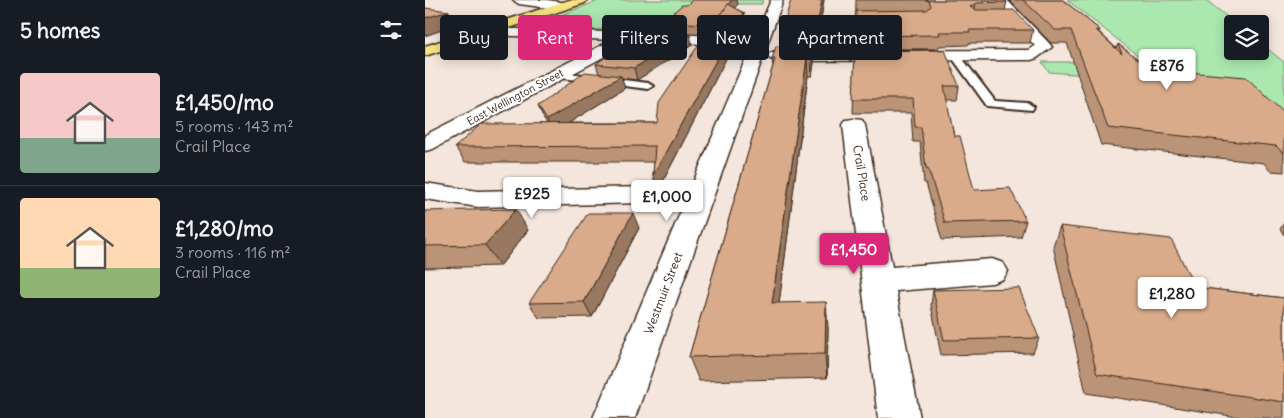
<!DOCTYPE html>
<html lang="en">
<head>
<meta charset="utf-8">
<style>
  :root { --surface:#171b24; --page:#20242c; --text:#f1f3f6; --muted:#9ea1a6; --line:#363941; --accent:#db2777 }
  body { margin:0; font-family:Delius,sans-serif; background:var(--page); color:var(--text); height:100vh; display:flex; flex-direction:column; font-size:19px; white-space:nowrap }
  * { box-sizing:border-box; margin:0 }
  p { font-size:16px; color:var(--muted) }
  .icon { flex:none; width:28px; height:28px; fill:none; stroke:currentColor; stroke-width:2; stroke-linecap:round; stroke-linejoin:round }
  .map { position:relative; flex:1; overflow:hidden }
  .details { display:flex; flex-direction:column; background:var(--surface); width:425px }
  .details>* { flex:none }
  .hud { position:absolute; left:15px; top:15px; width:475px; height:45px; display:flex; gap:10px }
  .buttons { position:absolute; left:799px; top:15px; display:grid; gap:10px }
  .buttons a { display:grid; place-items:center; width:45px; height:45px; border-radius:5px; background:var(--surface); box-shadow:0 2px 12px #0003; font-size:25px }
  .price { position:absolute; translate:-50% -42px; padding:0 11px; border-radius:5px; background:#fff; color:#222; font-size:16px; line-height:32px; filter:drop-shadow(0 1px 2px #0008) }
  .price::after { content:''; position:absolute; left:50%; top:30px; width:15px; height:11px; margin-left:-8px; background:inherit; clip-path:polygon(0 0,100% 0,50% 100%) }
  .price.on { background:var(--accent); color:#fff }
  ul { padding:0; list-style:none }
  li { display:flex; align-items:center; gap:15px; height:125px; padding:0 20px }
  li+li { border-top:1px solid var(--line) }
  li span { display:grid; place-items:center; flex:none; width:140px; height:100px; border-radius:5px; color:#555 }
  li>.icon { margin-inline-start:auto }
  span .icon { width:60px; height:60px; fill:#fffc; stroke-width:1 }
  li b { font-size:21px }
  h2 { display:flex; justify-content:space-between; align-items:center; height:60px; padding:0 20px; font-size:21px }
  .chip { padding:0 18px; border-radius:5px; background:var(--surface); box-shadow:0 2px 12px #0003; font-size:18px; line-height:45px }
  .chip.on { background:var(--accent); color:#fff }
  main { display:flex; flex:1; min-height:0 }
  .map>svg:first-child { display:block }
</style>
</head>
<body>
<main>
<section class="details">
<h2>5 homes<svg class="icon" aria-label="filters" viewBox="0 0 24 24"><path d="M4 7h16M4 17h16"/><circle cx="9" cy="7" r="2"/><circle cx="15" cy="17" r="2"/></svg></h2>
<ul>
<li><span style="background:linear-gradient(#f6c9c9 65%,#7fa58c 0)"><svg class="icon" aria-label="home" viewBox="0 0 24 24"><path d="M3 11l9-7 9 7M6 9v11h12V9"/></svg></span><div><b>£1,450/mo</b><p>5 rooms · 143 m²</p><p>Crail Place</p></div></li>
<li><span style="background:linear-gradient(#ffd9b3 70%,#8fb573 0)"><svg class="icon" aria-label="home" viewBox="0 0 24 24"><path d="M3 11l9-7 9 7M6 9v11h12V9"/></svg></span><div><b>£1,280/mo</b><p>3 rooms · 116 m²</p><p>Crail Place</p></div></li>
</ul>
</section>
<div class="map">
<svg width="859" height="418" viewBox="0 0 859 418">
  <rect width="100%" height="100%" fill="#f4e6dc"/>
  <filter id="ink" filterUnits="userSpaceOnUse"><feTurbulence type="fractalNoise" baseFrequency=".02" numOctaves="2"/><feDisplacementMap in="SourceGraphic" scale="10" xChannelSelector="R" yChannelSelector="G"/><feConvolveMatrix kernelMatrix="1 2 1 2 8 2 1 2 1" color-interpolation-filters="sRGB"/></filter>
  <g filter="url(#ink)">
    <!-- green -->
    <g fill="#aae8af" stroke="#728966">
      <polygon points="176,0 338,0 337,4 275,4 267,7 244,33 103,27"/>
      <polygon points="642,0 781,0 811,24 808,24 808,51 835,51 835,43 859,62 859,119 822,88 624,72 617,62 655,62 730,69"/>
    </g>
    <g fill="none" stroke-linecap="round" stroke-linejoin="round">
      <!-- service casing -->
      <g stroke="#3b2a1e" stroke-width="4">
        <g id="service">
          <polygon points="531,53 534,54 570,101 603,103 609,107 607,110 562,106 526,56"/>
          <polygon points="133,72 223,83 228,86 223,89 129,77 128,75"/>
        </g>
      </g>
      <!-- minor casing -->
      <g stroke="#3b2a1e" stroke-width="3">
        <g id="minor">
          <polygon points="88,0 122,0 142,3 144,6 138,10 94,4"/>
          <polygon points="346,0 358,0 210,418 168,418 326,46 208,41 8,149 0,151 0,135 187,40 65,35 60,34 58,31 60,28 330,37"/>
          <polygon points="569,0 582,0 623,42 627,47 612,58 606,60 351,61 345,59 343,56 345,53 351,51 603,50 610,46"/>
          <polygon points="429,119 437,120 440,125 467,267 567,259 578,263 583,271 578,279 567,283 471,291 495,418 453,418 418,125 421,120"/>
          <polygon points="0,183 53,191 218,187 227,189 231,195 227,201 218,203 53,207 0,199"/>
        </g>
      </g>
      <!-- primary casing -->
      <g stroke="#3b2a1e" stroke-width="3">
        <polygon id="primary" points="144,0 162,0 160,3 0,56 0,46"/>
      </g>
      <!-- service -->
      <use href="#service" fill="#fff" fill-rule="evenodd"/>
      <!-- minor -->
      <use href="#minor" fill="#fff" fill-rule="evenodd"/>
      <!-- primary -->
      <use href="#primary" fill="#f6e381" fill-rule="evenodd"/>
    </g>
    <!-- wall -->
    <g fill="#bb9377" stroke="#3b2a1e">
      <polygon points="399,0 391,50 388,50 389,63 387,76 383,76 354,303 403,327 402,378 274,381 264,357 348,66 347,59 356,46 355,36"/>
      <polygon points="431,0 579,0 582,2 580,10 608,30 605,43 544,43 543,45 514,46 513,49 430,49"/>
      <polygon points="584,0 638,0 675,30 674,32 691,48 693,44 726,69 859,113 859,172 845,171 839,163 676,145 642,43 626,43"/>
      <polygon points="313,4 309,8 319,13 320,23 314,35 292,34 291,30 286,34 239,32 237,22"/>
      <polygon points="305,35 307,47 233,191 228,175 229,162 40,162 30,147 122,123 119,119 113,106 174,74 171,64 267,45 212,80 196,78 200,88 143,123 232,123"/>
      <polygon points="430,51 534,86 532,100 521,100 529,136 549,190 601,221 596,237 517,240 501,183 499,183 495,142 488,142 486,113 428,113"/>
      <polygon points="0,211 103,230 75,266 0,268"/>
      <polygon points="859,223 859,235 855,229"/>
      <polygon points="635,226 770,287 859,298 859,418 819,418 661,393 628,246"/>
      <polygon points="214,228 167,317 114,318 104,303"/>
      <polygon points="508,290 614,338 608,353 516,355 506,305"/>
    </g>
    <!-- shaded-wall -->
    <g fill="#987861" stroke="#3b2a1e">
      <polygon points="307,0 312,0 313,4 296,24 290,24 291,30 286,34 284,24"/>
      <polygon points="397,0 399,0 391,50 390,36"/>
      <polygon points="551,3 549,15 545,7"/>
      <polygon points="24,11 31,25 0,36 0,18"/>
      <polygon points="319,13 320,23 314,35 312,25"/>
      <polygon points="265,35 267,45 212,80 209,68"/>
      <polygon points="305,35 307,47 233,191 228,175"/>
      <polygon points="388,46 389,63 387,76 386,58"/>
      <polygon points="382,58 383,76 351,328 347,303"/>
      <polygon points="196,76 200,88 128,133 122,120"/>
      <polygon points="91,209 103,230 75,266 60,245"/>
      <polygon points="208,213 214,228 167,317 159,302"/>
      <polygon points="401,302 403,327 402,378 400,354"/>
    </g>
    <!-- building -->
    <g fill="#d9ab8a" stroke="#3b2a1e">
      <polygon points="267,0 307,0 289,21 284,24 237,22 257,5 262,5"/>
      <polygon points="366,0 397,0 390,36 355,36"/>
      <polygon points="500,0 579,0 582,2 551,3 545,7 551,10 589,10 608,30 544,30 545,32 514,32 515,35 430,36 431,11 502,10 506,6 504,1"/>
      <polygon points="598,0 638,0 675,30 671,30 697,54 693,44 726,69 821,77 859,113 859,153 858,153 851,146 683,128 646,30 630,30"/>
      <polygon points="303,4 319,13 312,25 290,24"/>
      <polygon points="0,8 24,11 0,18"/>
      <polygon points="224,33 265,35 209,68 171,64 207,38 219,38"/>
      <polygon points="281,34 305,35 228,175 230,146 30,147 56,124 232,123 234,103"/>
      <polygon points="351,46 388,46 386,58 382,58 347,303 401,302 400,354 264,357 350,59 347,59"/>
      <polygon points="520,50 534,86 519,86 529,136 535,136 549,190 585,188 601,221 520,223 503,168 501,168 496,127 490,127 488,99 428,99 430,51"/>
      <polygon points="160,72 196,76 122,120 113,106"/>
      <polygon points="91,209 60,245 0,246 0,211"/>
      <polygon points="163,213 208,213 159,302 104,303"/>
      <polygon points="635,226 746,239 770,287 859,298 859,402 672,374"/>
      <polygon points="594,288 614,338 519,340 508,290"/>
    </g>
  </g>
  <g text-anchor="middle" dominant-baseline="central" stroke-width="4" stroke-linejoin="round" paint-order="stroke">
    <!-- far-street labels -->
    <g font-size="11" fill="#3b2a1e" stroke="#fff">
      <text transform="translate(90 97) rotate(-28)">East Wellington Street</text>
    </g>
    <!-- street labels -->
    <g font-size="12" fill="#3b2a1e" stroke="#fff">
      <text transform="translate(437 173) rotate(81)">Crail Place</text>
      <text transform="translate(238 293) rotate(-69)">Westmuir Street</text>
    </g>
  </g>
</svg>
<div class="buttons">
<a><svg class="icon" aria-label="layers" viewBox="0 0 24 24"><path d="M12 4l9 5-9 5-9-5zM3 14l9 5 9-5"/></svg></a>
</div>
<b class="price" style="left:742px;top:91px">£876</b>
<b class="price" style="left:107px;top:219px">£925</b>
<b class="price" style="left:242px;top:222px">£1,000</b>
<b class="price on" style="left:429px;top:275px">£1,450</b>
<b class="price" style="left:747px;top:319px">£1,280</b>
<div class="hud">
<a class="chip">Buy</a>
<a class="chip on">Rent</a>
<a class="chip">Filters</a>
<a class="chip">New</a>
<a class="chip">Apartment</a>
</div>
</div>
</main>
</body>
</html>
